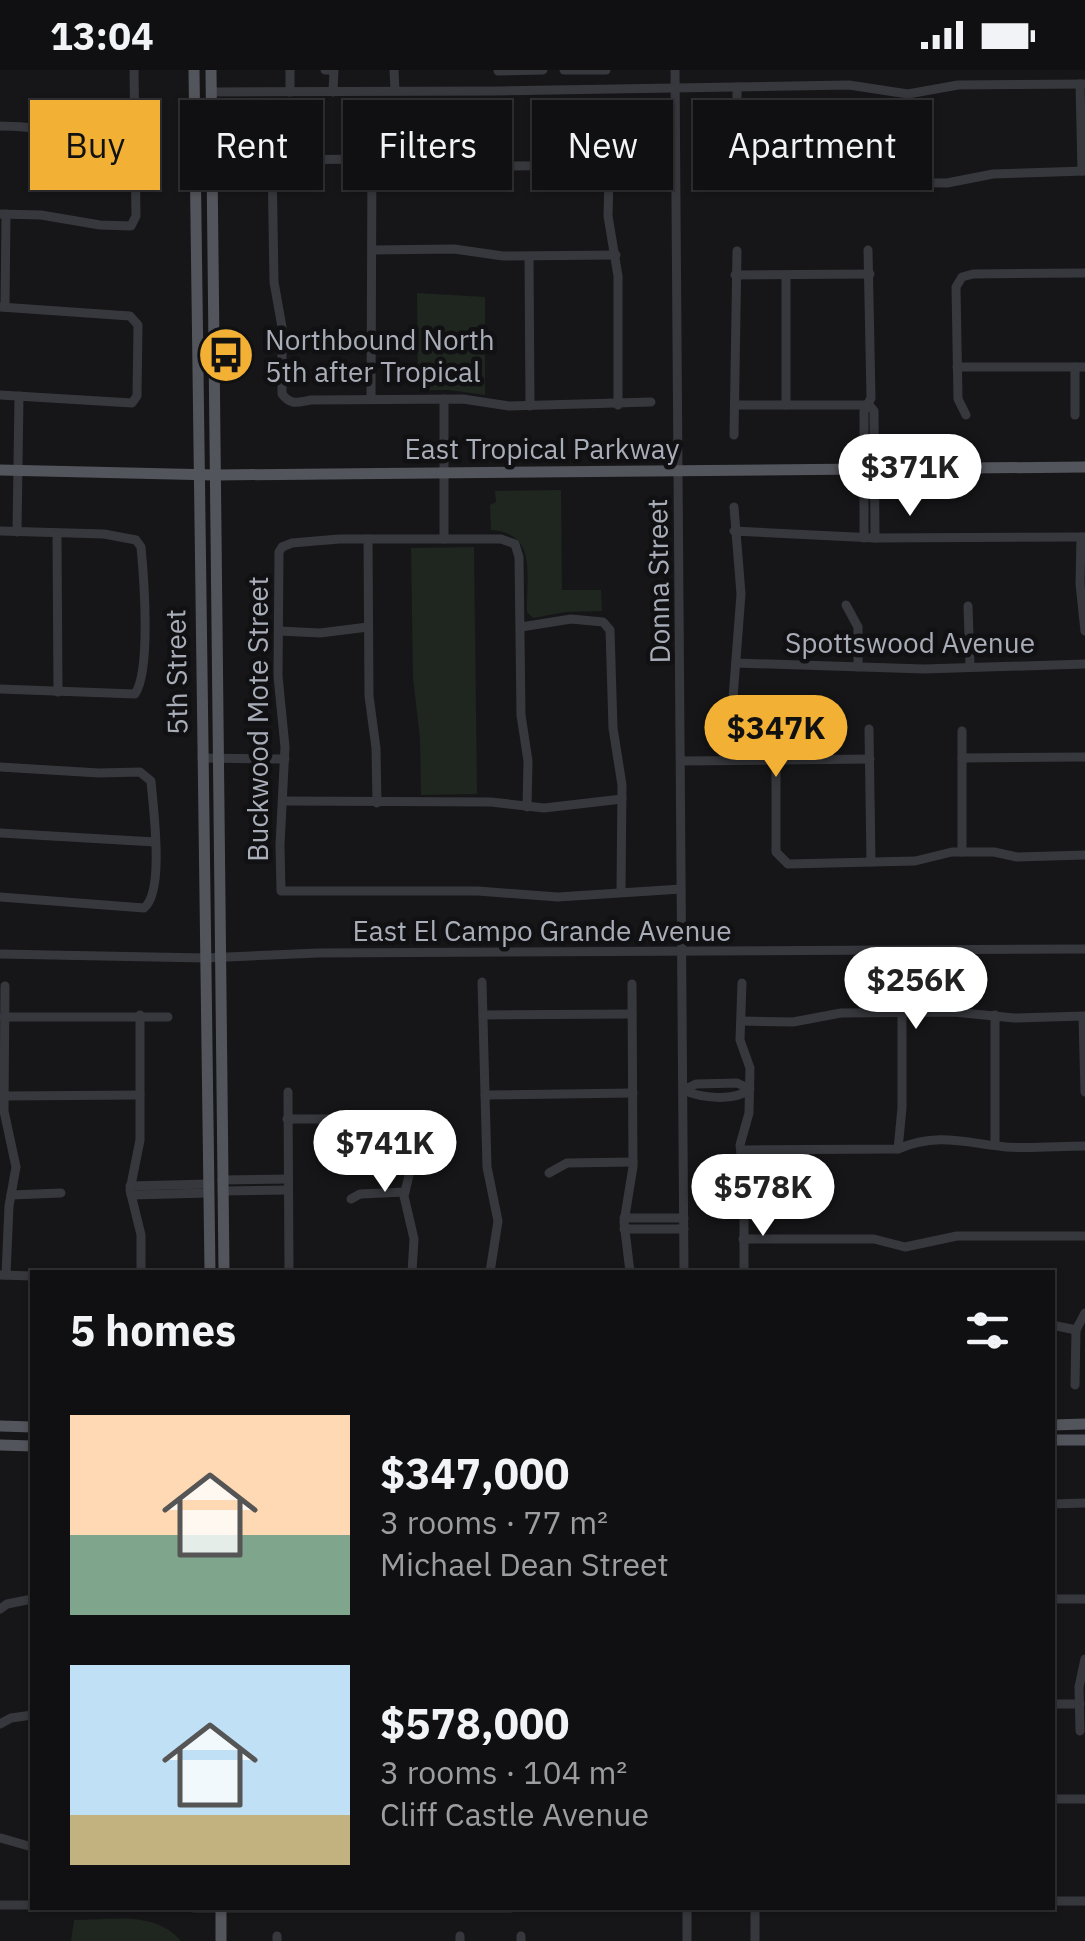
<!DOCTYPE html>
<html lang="en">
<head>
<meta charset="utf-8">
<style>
  :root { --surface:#101012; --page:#1e1e20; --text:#f1f3f6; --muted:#9c9d9f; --line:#303032; --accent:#f2b134 }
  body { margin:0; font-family:"IBM Plex Sans",sans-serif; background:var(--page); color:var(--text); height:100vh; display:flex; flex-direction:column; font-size:38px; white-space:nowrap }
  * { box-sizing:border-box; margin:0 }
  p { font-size:32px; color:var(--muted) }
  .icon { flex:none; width:55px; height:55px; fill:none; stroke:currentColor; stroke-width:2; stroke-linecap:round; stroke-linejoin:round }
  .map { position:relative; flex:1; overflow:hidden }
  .drawer { position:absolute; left:30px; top:1200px; width:1025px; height:640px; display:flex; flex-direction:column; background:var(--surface); border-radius:0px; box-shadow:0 2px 8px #0004,0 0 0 2px var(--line) }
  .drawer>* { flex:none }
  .banner { position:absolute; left:30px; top:30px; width:1025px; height:90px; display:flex; gap:20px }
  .price { position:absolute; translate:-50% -85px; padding:0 22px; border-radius:35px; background:#fff; color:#222; font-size:32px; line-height:65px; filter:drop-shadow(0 2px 5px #0008) }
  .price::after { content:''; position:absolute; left:50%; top:60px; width:30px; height:22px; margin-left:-15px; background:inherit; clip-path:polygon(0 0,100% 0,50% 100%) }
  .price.on { background:var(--accent); color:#111 }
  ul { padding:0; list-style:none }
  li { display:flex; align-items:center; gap:30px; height:250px; padding:0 40px }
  li span { display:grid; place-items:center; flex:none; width:280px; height:200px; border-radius:0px; color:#555 }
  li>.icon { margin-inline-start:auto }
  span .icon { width:120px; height:120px; fill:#fffc; stroke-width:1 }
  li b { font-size:42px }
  h2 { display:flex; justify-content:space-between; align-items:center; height:120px; padding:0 40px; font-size:42px }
  .chip { padding:0 35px; border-radius:0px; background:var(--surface); box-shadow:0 2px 8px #0004,0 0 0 2px var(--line); font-size:35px; line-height:90px }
  .chip.on { background:var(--accent); color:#111 }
  .status { display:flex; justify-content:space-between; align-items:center; height:70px; padding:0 50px; background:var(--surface); direction:ltr }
  .status svg { height:28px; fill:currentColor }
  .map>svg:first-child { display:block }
</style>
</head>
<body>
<div class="status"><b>13:04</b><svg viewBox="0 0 49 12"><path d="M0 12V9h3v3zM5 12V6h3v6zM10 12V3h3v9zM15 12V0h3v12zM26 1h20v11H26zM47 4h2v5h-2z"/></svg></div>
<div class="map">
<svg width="1085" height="1871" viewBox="0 0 1085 1871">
  <rect width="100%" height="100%" fill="#161618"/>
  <!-- green -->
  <g fill="#1e261f">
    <polygon points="417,223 485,227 485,325 449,320 418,320"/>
    <path d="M561,420L562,520H601L602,541L566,542L533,548L527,542C526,506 538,463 491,460L490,435L496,432L495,421Z"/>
    <polygon points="474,477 477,724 421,725 420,668 413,608 411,478"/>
    <path d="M74,1850C111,1850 155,1840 181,1871H71Z"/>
  </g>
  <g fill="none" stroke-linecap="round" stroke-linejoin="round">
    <!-- minor -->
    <g stroke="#37383d" stroke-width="9">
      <polyline points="325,0 334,0 333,22"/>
      <polyline points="394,0 395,21"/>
      <polyline points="564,0 606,0"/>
      <polyline points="675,0 684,1202"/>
      <polyline points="498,1 543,0"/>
      <polyline points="1080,14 1082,101"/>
      <polyline points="211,22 498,21 849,15 908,24 958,15 1085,14"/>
      <polyline points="290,22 290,0"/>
      <path d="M0,56C46,56 89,68 135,68"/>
      <path d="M272,90L274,212L282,257V324C291,336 298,332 311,330L463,329L509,336L651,332"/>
      <polyline points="194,91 456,88 512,96 599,95 609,107 608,146 618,206 618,335"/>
      <polyline points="705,104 794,104 844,112 947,113 993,104 1085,101"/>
      <polyline points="737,104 737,17"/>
      <polyline points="0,144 41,145 100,155 131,156 136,146 134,0"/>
      <polyline points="373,180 454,179 503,186 616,185"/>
      <polyline points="529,186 530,336"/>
      <polyline points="735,205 870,204"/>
      <polyline points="786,205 786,335"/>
      <polyline points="0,237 130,246 138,255 137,326 132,333 0,325"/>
      <polyline points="5,237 6,144"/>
      <polyline points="957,297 1085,297"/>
      <polyline points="1075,297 1075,345"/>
      <polyline points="371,329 372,88"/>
      <polyline points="444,329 444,469"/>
      <polyline points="735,335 869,335"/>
      <polyline points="869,335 874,341 875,468"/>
      <polyline points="966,345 958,329 956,217 962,207 973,204 1085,203"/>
      <polyline points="734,365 737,181"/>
      <path d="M0,461L104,464L136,470L141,477C144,508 151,601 135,624L0,619"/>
      <polyline points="734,461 875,468 1085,467"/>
      <polyline points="17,462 19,326"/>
      <polyline points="57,463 58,622"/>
      <polyline points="1081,467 1080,514 1085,561"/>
      <polyline points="864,468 864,341 871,328 868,180"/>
      <polyline points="368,469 369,626 376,678 377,733"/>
      <polyline points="846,535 858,557 858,597"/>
      <polyline points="968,536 970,596"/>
      <polyline points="521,557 571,549 603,552 610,560 613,658 622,715 621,821"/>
      <polyline points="279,561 320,563 368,557"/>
      <polyline points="736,593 924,599 1085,594"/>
      <polyline points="733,628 741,524 734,437"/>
      <polyline points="869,659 871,792"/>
      <polyline points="962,661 962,782"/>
      <polyline points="202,688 285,689"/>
      <polyline points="962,688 1085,687"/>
      <polyline points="776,690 776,782 788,794 915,791 952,782 994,782 1017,787 1085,785"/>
      <polyline points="682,691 870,689"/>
      <path d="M0,697L99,703L140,702L151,711C153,737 165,822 144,838L0,827"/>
      <polyline points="283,731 491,732 544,738 622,729"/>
      <polyline points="527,737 528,691 521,645 519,487 515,474 501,469 339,469 292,473 282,477 279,482 278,606 285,677 280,775 281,821 478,821 558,827 681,819"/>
      <polyline points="0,763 155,772"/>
      <polyline points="0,884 205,888 318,883 1085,879"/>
      <polyline points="482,912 487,1097 498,1151 490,1202"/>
      <polyline points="742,913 740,970 750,998 749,1043 740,1075 744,1112"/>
      <polyline points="5,916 4,1041 16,1097 9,1136 6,1205"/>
      <polyline points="140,945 140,1070 130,1120 141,1165 141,1202"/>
      <polyline points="483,945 632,944"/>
      <polyline points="995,945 995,1075"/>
      <polyline points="3,947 168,947"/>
      <polyline points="1083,947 1085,1022"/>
      <polyline points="741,951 793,952 841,943 954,942 1014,948 1085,946"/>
      <path d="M737,1013L750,1019C734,1032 701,1028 683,1020L696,1014Z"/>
      <polyline points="288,1022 289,1202"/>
      <polyline points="485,1025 633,1023"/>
      <polyline points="4,1026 140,1025"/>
      <polyline points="287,1049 435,1049"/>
      <polyline points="898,1079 902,1038 902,943"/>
      <path d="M741,1080L898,1079C937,1062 966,1073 1006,1077C1032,1079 1059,1076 1085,1076"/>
      <polyline points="549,1103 567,1093 633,1092"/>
      <polyline points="222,1110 288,1109"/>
      <polyline points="130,1116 208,1114"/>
      <polyline points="222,1121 288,1120"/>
      <polyline points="11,1125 61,1123"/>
      <polyline points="131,1125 209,1123"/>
      <polyline points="351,1129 360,1124 405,1122"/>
      <polyline points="744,1137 744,1202"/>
      <polyline points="624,1148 684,1148"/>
      <polyline points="624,1159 684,1159"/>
      <polyline points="743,1169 874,1169 905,1177 957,1166 1085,1166"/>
      <polyline points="412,1202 414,1169 404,1126 413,1089 413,1049"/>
      <polyline points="630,1202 624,1152 633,1097 632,914"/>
      <polyline points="0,1205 32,1206"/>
      <polyline points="1052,1255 1076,1260"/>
      <polyline points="1075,1315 1076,1260 1085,1243"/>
      <polyline points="1052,1434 1085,1433"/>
      <polyline points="1052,1529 1085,1529"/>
      <polyline points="0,1539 7,1534 32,1529"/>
      <polyline points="1052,1634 1080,1634"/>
      <polyline points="0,1654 11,1648 32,1645"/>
      <polyline points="1080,1661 1079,1617 1085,1589"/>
      <polyline points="1052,1729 1085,1729"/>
      <polyline points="1,1768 32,1777"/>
      <polyline points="1052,1831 1085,1831"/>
      <polyline points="0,1835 32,1835"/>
      <polyline points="194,1838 511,1838"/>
      <polyline points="755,1838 755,1871"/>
      <polyline points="277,1866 277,1871"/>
      <polyline points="460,1866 460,1871"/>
      <polyline points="521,1871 521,1866"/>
      <polyline points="687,1871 687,1838"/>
    </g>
    <!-- major -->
    <g stroke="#53555c" stroke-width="11">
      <polyline points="194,0 210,1202"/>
      <polyline points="211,0 224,1202"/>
      <polyline points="0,400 215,405 1085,397"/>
      <polyline points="1052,1355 1085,1354"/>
      <polyline points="0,1356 32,1357"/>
      <polyline points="1052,1370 1085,1370"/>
      <polyline points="0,1375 32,1376"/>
      <polyline points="221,1871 221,1838"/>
    </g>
  </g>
  <!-- icons -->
  <defs>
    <g id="bus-disc" transform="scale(2.875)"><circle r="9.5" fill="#f2b134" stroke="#111113"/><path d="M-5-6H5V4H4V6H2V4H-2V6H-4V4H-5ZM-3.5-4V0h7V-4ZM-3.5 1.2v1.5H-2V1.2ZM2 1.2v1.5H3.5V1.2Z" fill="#111"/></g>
  </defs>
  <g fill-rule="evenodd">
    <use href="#bus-disc" x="226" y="285"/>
  </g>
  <g text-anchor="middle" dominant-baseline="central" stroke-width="9" stroke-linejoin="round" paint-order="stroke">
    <!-- poi labels -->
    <g font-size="28" fill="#a8adb8" stroke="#111113" text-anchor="start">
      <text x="265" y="269">Northbound North<tspan x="265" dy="32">5th after Tropical</tspan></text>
    </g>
    <!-- street labels -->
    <g font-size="28" fill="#a8adb8" stroke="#111113">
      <text x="542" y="378">East Tropical Parkway</text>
      <text transform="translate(658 511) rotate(-91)">Donna Street</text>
      <text x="910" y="572">Spottswood Avenue</text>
      <text transform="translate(176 602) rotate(-91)">5th Street</text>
      <text transform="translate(257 649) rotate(-90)">Buckwood Mote Street</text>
      <text x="542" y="860">East El Campo Grande Avenue</text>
    </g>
  </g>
</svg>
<b class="price" style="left:910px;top:449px">$371K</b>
<b class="price on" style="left:776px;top:710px">$347K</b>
<b class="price" style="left:916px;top:962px">$256K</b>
<b class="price" style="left:385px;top:1125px">$741K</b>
<b class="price" style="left:763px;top:1169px">$578K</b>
<div class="banner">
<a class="chip on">Buy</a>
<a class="chip">Rent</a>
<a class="chip">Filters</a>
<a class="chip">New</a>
<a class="chip">Apartment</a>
</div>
<section class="drawer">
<h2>5 homes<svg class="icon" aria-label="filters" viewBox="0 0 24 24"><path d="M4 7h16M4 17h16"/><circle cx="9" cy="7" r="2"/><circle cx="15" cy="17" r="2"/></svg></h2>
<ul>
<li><span style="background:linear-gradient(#ffd9b3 60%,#7fa58c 0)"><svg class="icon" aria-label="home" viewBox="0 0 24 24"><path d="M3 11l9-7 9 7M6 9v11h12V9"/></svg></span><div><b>$347,000</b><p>3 rooms · 77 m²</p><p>Michael Dean Street</p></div></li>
<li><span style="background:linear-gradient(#bfe0f5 75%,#c2b280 0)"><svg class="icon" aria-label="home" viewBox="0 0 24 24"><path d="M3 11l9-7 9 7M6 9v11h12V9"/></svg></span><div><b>$578,000</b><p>3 rooms · 104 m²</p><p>Cliff Castle Avenue</p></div></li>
</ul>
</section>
</div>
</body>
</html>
